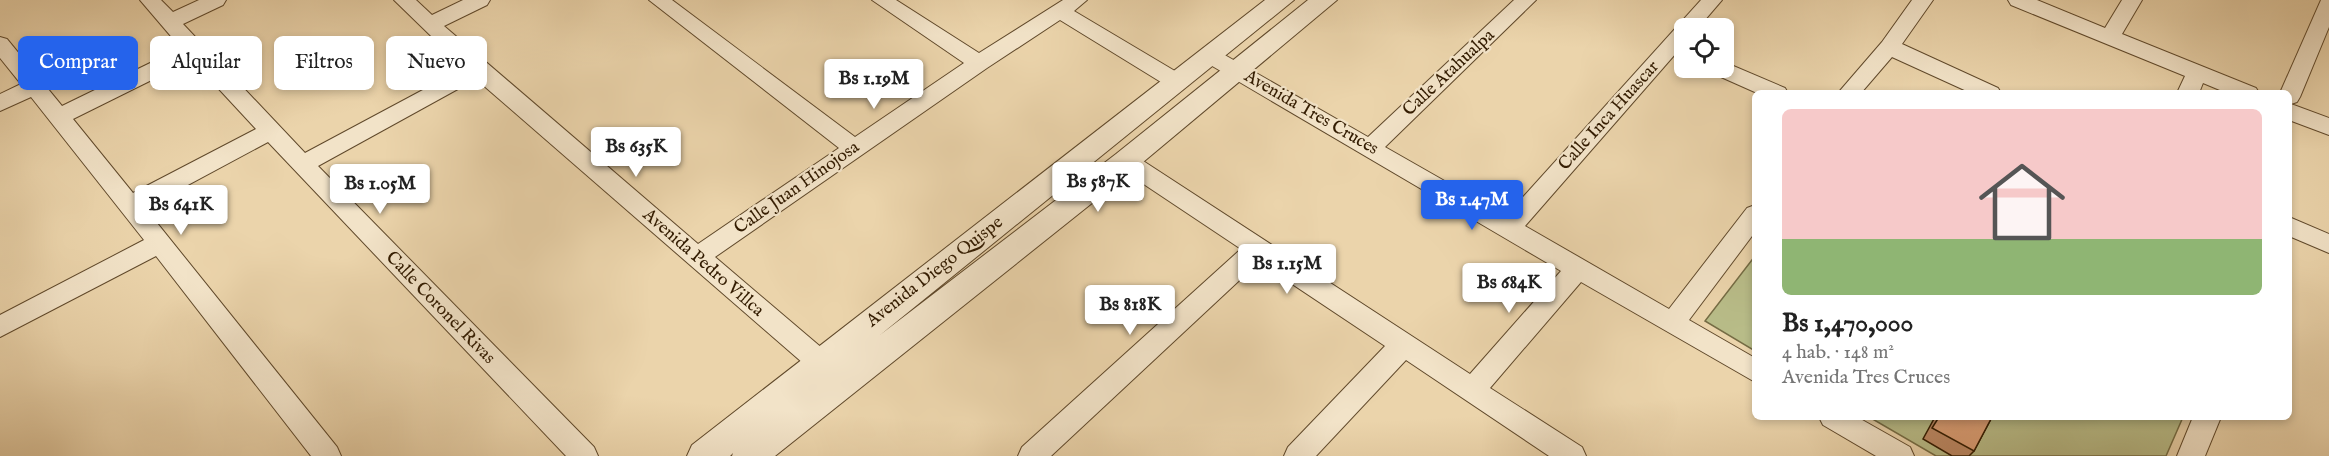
<!DOCTYPE html>
<html lang="es">
<head>
<meta charset="utf-8">
<style>
  :root { --surface:#fff; --page:#f2f2f2; --text:#222; --muted:#767676; --line:#e0e0e0; --accent:#2563eb }
  body { margin:0; font-family:"IM FELL English",serif; background:var(--page); color:var(--text); height:100vh; display:flex; flex-direction:column; font-size:22px; white-space:nowrap }
  * { box-sizing:border-box; margin:0 }
  p { font-size:20px; color:var(--muted) }
  .icon { flex:none; width:33px; height:33px; fill:none; stroke:currentColor; stroke-width:2; stroke-linecap:round; stroke-linejoin:round }
  .map { position:relative; flex:1; overflow:hidden }
  .drawer { position:absolute; left:1752px; top:90px; width:540px; height:330px; display:flex; flex-direction:column; background:var(--surface); border-radius:9px; box-shadow:0 3px 9px #0003 }
  .drawer>* { flex:none }
  .top-card { position:absolute; left:18px; top:36px; width:570px; height:54px; display:flex; gap:12px }
  .fabs { position:absolute; left:1674px; top:18px; display:grid; gap:12px }
  .fabs a { display:grid; place-items:center; width:60px; height:60px; border-radius:9px; background:var(--surface); box-shadow:0 3px 9px #0003; font-size:30px }
  .price { position:absolute; translate:-50% -51px; padding:0 14px; border-radius:6px; background:#fff; color:#222; font-size:20px; line-height:39px; filter:drop-shadow(0 2px 3px #0008) }
  .price::after { content:''; position:absolute; left:50%; top:36px; width:18px; height:14px; margin-left:-9px; background:inherit; clip-path:polygon(0 0,100% 0,50% 100%) }
  .price.on { background:var(--accent); color:#fff }
  ul { padding:0; list-style:none }
  li { display:grid; align-content:center; gap:12px; height:318px; padding:0 30px }
  li+li { border-top:2px solid var(--line) }
  li span { display:grid; place-items:center; height:186px; border-radius:9px; color:#555 }
  li>.icon { margin-inline-start:auto }
  span .icon { width:108px; height:108px; fill:#fffc; stroke-width:1 }
  li b { font-size:26px }
  .pill { padding:0 21px; border-radius:9px; background:var(--surface); box-shadow:0 3px 9px #0003; font-size:21px; line-height:54px }
  .pill.on { background:var(--accent); color:#fff }
  .map>svg:first-child { display:block }
</style>
</head>
<body>
<div class="map">
<svg width="2329" height="456" viewBox="0 0 2329 456">
  <rect width="100%" height="100%" fill="#ebd4ab"/>
  <filter id="stains"><feTurbulence type="fractalNoise" baseFrequency=".00333" numOctaves="4"/><feColorMatrix values="0 0 0 0 .2 0 0 0 0 .09 0 0 0 0 .02 0 0 0 .5 -.17"/></filter>
  <radialGradient id="worn" r=".72"><stop offset=".6" stop-color="#630" stop-opacity="0"/><stop offset="1" stop-color="#630" stop-opacity=".3"/></radialGradient>
  <!-- green -->
  <g fill="#b8bc88" stroke="#756c44" stroke-width="1.5">
    <polygon points="1755,256 1755,351 1705,321"/>
    <polygon points="1869,417 2183,417 2166,456 1936,456"/>
  </g>
  <g fill="none" stroke-linecap="round" stroke-linejoin="round">
    <!-- minor casing -->
    <g stroke="#60492b" stroke-width="2">
      <g id="minor">
        <path d="M140,0H161L173,12L199,0H226L223,5L183,24L305,153L464,68L394,0H416L432,15L463,0H490L487,5L444,26L698,244L839,148L649,0H672L855,137L964,63L872,0H896L979,53L1063,0H1087L1074,11L1185,77L1188,82L1185,87L1177,89L1169,87L1060,20L987,68L715,257L829,354L845,376L841,384C826,389 820,381 811,370L476,79L318,166L594,447L598,456H566L268,142L145,208L337,447L341,456H311L156,256L0,337V315L144,240L31,97L0,111V94L21,84L0,58V37L7,39L62,106L181,48ZM192,60L256,129L133,193L73,119Z"/>
        <polygon points="1514,0 1536,0 1385,147 1506,216 1701,0 1722,0 1698,28 1684,28 1684,44 1525,226 1669,309 1747,208 1755,205 1755,232 1689,320 1755,358 1755,382 1581,282 1490,388 1582,447 1586,456 1549,456 1406,360 1316,456 1284,456 1288,447 1385,346 1259,262 1051,456 1018,456 1022,447 1241,249 1118,167 1115,161 1118,155 1126,153 1134,155 1470,374 1561,271 1202,60 1198,55 1202,50 1216,50 1368,137"/>
        <polygon points="1912,0 1933,0 1902,44 1998,88 2001,93 1971,93 1892,57 1861,93 1838,93 1882,42"/>
        <polygon points="2008,0 2037,0 2105,28 2122,0 2142,0 2122,34 2256,88 2259,93 2227,93 2203,83 2199,93 2177,93 2185,76 2011,5"/>
        <polygon points="2321,0 2329,0 2329,27 2300,97 2297,102 2291,104 2329,118 2329,135 2289,120 2289,93 2280,93"/>
        <polygon points="1724,62 1785,88 1788,93 1757,93 1712,73 1710,68 1724,68"/>
        <polygon points="2289,217 2329,234 2329,253 2289,236"/>
        <polygon points="1819,417 1857,417 1910,447 1914,456 1876,456 1823,425"/>
        <polygon points="2193,417 2221,417 2205,456 2177,456"/>
      </g>
    </g>
    <!-- tertiary casing -->
    <g stroke="#60492b" stroke-width="2">
      <polygon id="tertiary" points="1265,0 1294,0 880,335 1116,154 1308,0 1337,0 1136,168 775,456 732,456 733,453 730,456 687,456 692,445"/>
    </g>
    <!-- minor -->
    <use href="#minor" fill="#f2e3c8" fill-rule="evenodd"/>
    <!-- tertiary -->
    <use href="#tertiary" fill="#f2e3c8" fill-rule="evenodd"/>
  </g>
  <!-- wall -->
  <polygon fill="#bd8965" stroke="#321b00" stroke-width="1.5" points="1935,417 1992,417 1974,451 1969,456 1952,456 1923,439"/>
  <!-- building -->
  <polygon fill="#dc9f76" stroke="#321b00" stroke-width="1.5" points="1939,417 1992,417 1974,451 1932,428"/>
  <g text-anchor="middle" dominant-baseline="central" stroke-width="4.5" stroke-linejoin="round" paint-order="stroke">
    <!-- street labels -->
    <g font-size="18" fill="#321b00" stroke="#f2e3c8">
      <text transform="translate(1449 73) rotate(-43)">Calle Atahualpa</text>
      <text transform="translate(1311 113) rotate(30)">Avenida Tres Cruces</text>
      <text transform="translate(1609 116) rotate(-48)">Calle Inca Huascar</text>
      <text transform="translate(797 188) rotate(-35)">Calle Juan Hinojosa</text>
      <text transform="translate(703 263) rotate(41)">Avenida Pedro Villca</text>
      <text transform="translate(935 272) rotate(-38)">Avenida Diego Quispe</text>
      <text transform="translate(440 308) rotate(46)">Calle Coronel Rivas</text>
    </g>
  </g>
  <rect width="100%" height="100%" filter="url(#stains)"/>
  <rect width="100%" height="100%" fill="url(#worn)"/>
</svg>
<div class="fabs">
<a><svg class="icon" aria-label="locate" viewBox="0 0 24 24"><circle cx="12" cy="12" r="6"/><path d="M12 2v4M12 18v4M2 12h4M18 12h4"/></svg></a>
</div>
<b class="price" style="left:874px;top:110px">Bs 1.19M</b>
<b class="price" style="left:636px;top:178px">Bs 635K</b>
<b class="price" style="left:1098px;top:213px">Bs 587K</b>
<b class="price" style="left:380px;top:215px">Bs 1.05M</b>
<b class="price on" style="left:1472px;top:231px">Bs 1.47M</b>
<b class="price" style="left:181px;top:236px">Bs 641K</b>
<b class="price" style="left:1287px;top:295px">Bs 1.15M</b>
<b class="price" style="left:1509px;top:314px">Bs 684K</b>
<b class="price" style="left:1130px;top:336px">Bs 818K</b>
<div class="top-card">
<a class="pill on">Comprar</a>
<a class="pill">Alquilar</a>
<a class="pill">Filtros</a>
<a class="pill">Nuevo</a>
</div>
<section class="drawer">
<ul>
<li><span style="background:linear-gradient(#f6c9c9 70%,#8fb573 0)"><svg class="icon" aria-label="home" viewBox="0 0 24 24"><path d="M3 11l9-7 9 7M6 9v11h12V9"/></svg></span><div><b>Bs 1,470,000</b><p>4 hab. · 148 m²</p><p>Avenida Tres Cruces</p></div></li>
</ul>
</section>
</div>
</body>
</html>
